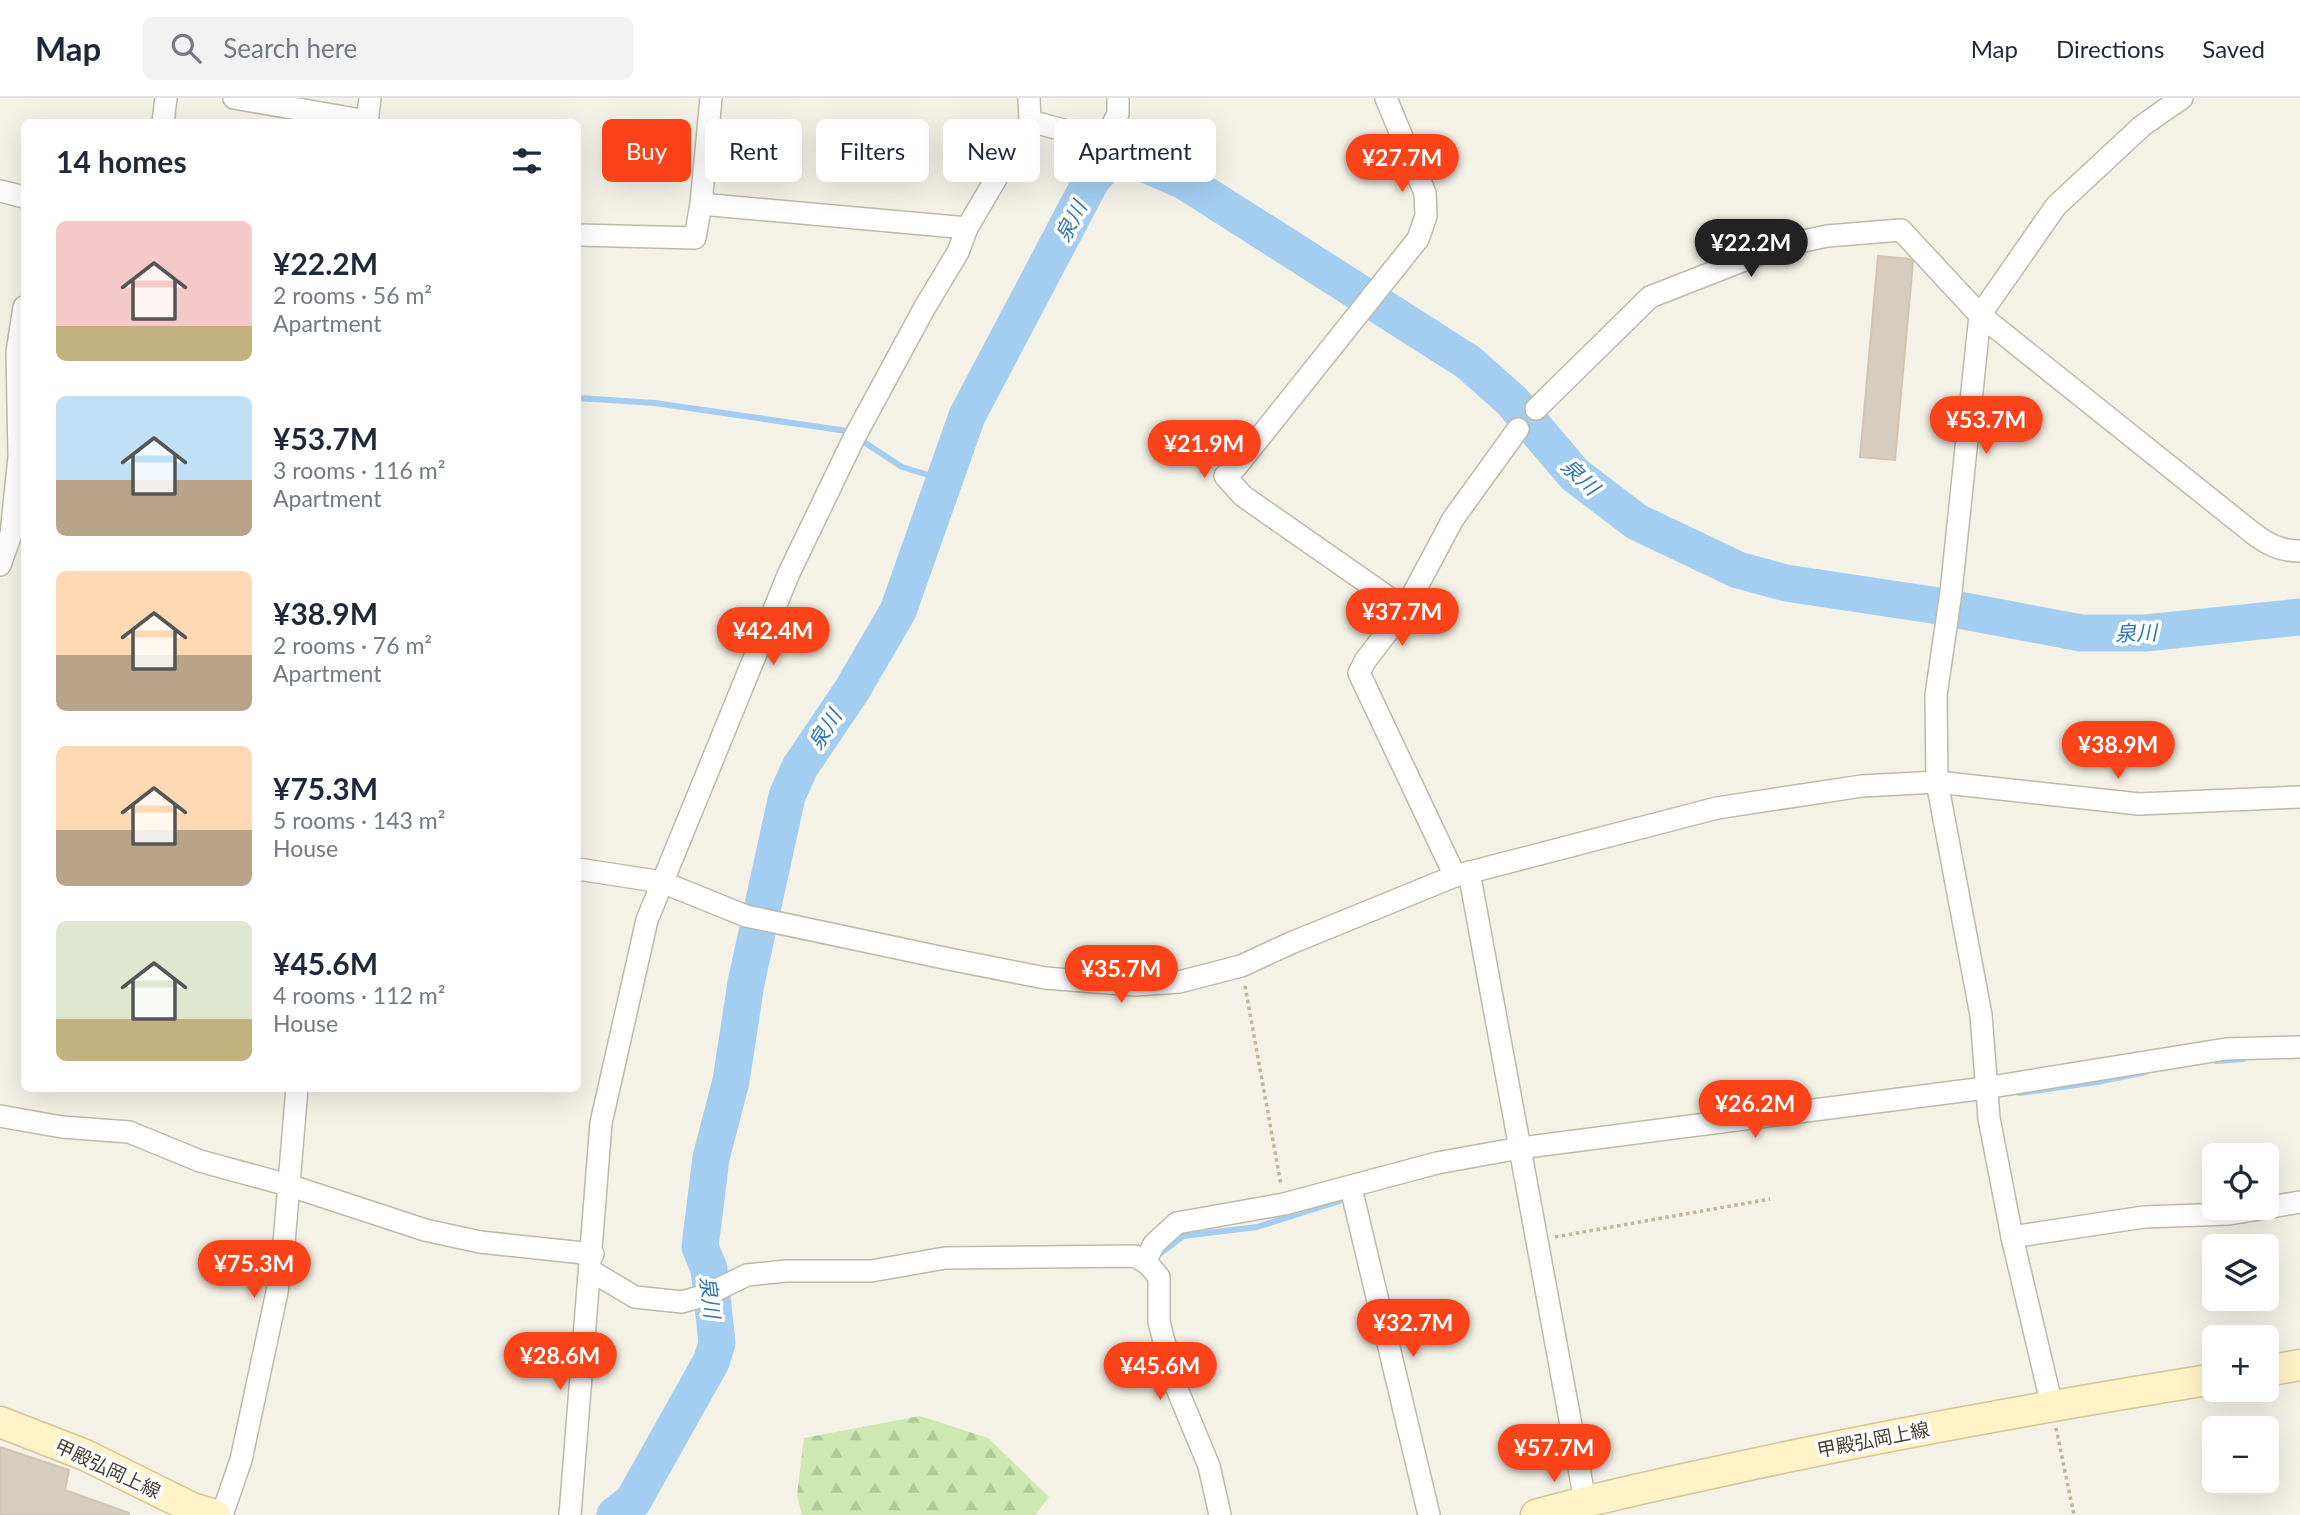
<!DOCTYPE html>
<html lang="en">
<head>
<meta charset="utf-8">
<style>
  :root { --surface:#fff; --page:#f2f2f3; --text:#1f2937; --muted:#747a83; --line:#e0e1e3; --accent:#fa4318 }
  body { margin:0; font-family:Lato,"Noto Sans JP",sans-serif; background:var(--page); color:var(--text); height:100vh; display:flex; flex-direction:column; font-size:26px; white-space:nowrap }
  * { box-sizing:border-box; margin:0 }
  p { font-size:23px; color:var(--muted) }
  .icon { flex:none; width:38px; height:38px; fill:none; stroke:currentColor; stroke-width:2; stroke-linecap:round; stroke-linejoin:round }
  .map { position:relative; flex:1; overflow:hidden }
  .side { position:absolute; left:21px; top:21px; width:560px; height:973px; display:flex; flex-direction:column; background:var(--surface); border-radius:10px; box-shadow:0 7px 28px #0002 }
  .side>* { flex:none }
  .banner { position:absolute; left:602px; top:21px; width:665px; height:63px; display:flex; gap:14px }
  .fabs { position:absolute; left:2202px; top:1045px; display:grid; gap:14px }
  .fabs a { display:grid; place-items:center; width:77px; height:77px; border-radius:10px; background:var(--surface); box-shadow:0 7px 28px #0002; font-size:35px }
  .price { position:absolute; translate:-50% -60px; padding:0 16px; border-radius:24px; background:var(--accent); color:#fff; font-size:23px; line-height:46px; filter:drop-shadow(0 2px 4px #0008) }
  .price::after { content:''; position:absolute; left:50%; top:42px; width:21px; height:16px; margin-left:-10px; background:inherit; clip-path:polygon(0 0,100% 0,50% 100%) }
  .price.active { background:#222; color:#fff }
  ul { padding:0; list-style:none }
  li { display:flex; align-items:center; gap:21px; height:175px; padding:0 35px }
  li span { display:grid; place-items:center; flex:none; width:196px; height:140px; border-radius:10px; color:#555 }
  li>.icon { margin-inline-start:auto }
  span .icon { width:84px; height:84px; fill:#fffc; stroke-width:1 }
  li b { font-size:30px }
  h2 { display:flex; justify-content:space-between; align-items:center; height:84px; padding:0 35px; font-size:30px }
  .tag { padding:0 24px; border-radius:10px; background:var(--surface); box-shadow:0 7px 28px #0002; font-size:24px; line-height:63px }
  .tag.active { background:var(--accent); color:#fff }
  header { display:flex; align-items:center; gap:42px; box-sizing:border-box; height:98px; padding:0 35px; background:var(--surface); border-bottom:2px solid var(--line) }
  header strong { font-size:33px }
  nav { display:flex; gap:38px; margin-inline-start:auto; font-size:24px }
  .search { width:490px; height:63px; background:var(--page); display:flex; align-items:center; gap:18px; box-sizing:border-box; padding:0 24px; border-radius:10px; color:var(--muted); font-size:26px }
  .map>svg:first-child { display:block }
</style>
</head>
<body>
<header>
<strong>Map</strong>
<div class="search"><svg class="icon" aria-label="search" viewBox="0 0 24 24"><circle cx="10" cy="10" r="6"/><path d="M15 15l6 6"/></svg>Search here</div>
<nav><a>Map</a><a>Directions</a><a>Saved</a></nav>
</header>
<div class="map">
<svg width="2300" height="1417" viewBox="0 0 2300 1417">
  <defs>
    <pattern id="forest-firs" width="22" height="20" patternUnits="userSpaceOnUse" patternTransform="scale(1.75)"><rect width="22" height="20" fill="#cde8b0"/><path d="M5 1l3.5 6h-7zM16 11l3.5 6h-7z" fill="#b1c898"/></pattern>
  </defs>
  <rect width="100%" height="100%" fill="#f4f1e7"/>
  <!-- forest -->
  <polygon fill="url(#forest-firs)" points="920,1318 988,1340 1049,1399 1035,1417 802,1417 797,1397 804,1340"/>
  <g fill="none" stroke-linecap="round" stroke-linejoin="round">
    <!-- stream -->
    <g stroke="#a4cef1" stroke-width="6">
      <polyline points="578,300 655,305 847,333 902,369 945,382"/>
      <polyline points="2216,963 2243,961"/>
      <polyline points="2019,995 2097,984 2146,974"/>
      <polyline points="1158,1157 1183,1138 1257,1129 1349,1100"/>
    </g>
    <!-- river -->
    <polyline stroke="#a4cef1" stroke-width="37" points="615,1417 633,1403 711,1264 717,1245 709,1171 700,1149 711,1060 731,983 746,885 787,698 800,669 852,592 898,513 967,318 1092,81 1113,59 1145,66 1184,83 1468,264 1512,303 1575,377 1637,424 1738,472 1786,485 1932,507 2081,535 2145,535 2300,519"/>
  </g>
  <!-- building -->
  <g fill="#d5cdbd" stroke="#d0c5b0" stroke-width="2">
    <polygon points="1878,158 1910,161 1913,164 1895,362 1860,359"/>
    <polygon points="0,1349 69,1372 65,1392 129,1415 129,1417 0,1417"/>
  </g>
  <g fill="none" stroke-linecap="round" stroke-linejoin="round">
    <!-- minor casing -->
    <g stroke="#bfb9aa" stroke-width="24">
      <g id="minor">
        <polyline points="234,0 367,23"/>
        <polyline points="1386,0 1425,95 1426,118 1418,141 1236,369 1225,378 1243,398 1405,511"/>
        <polyline points="1030,23 1104,43 1118,16 1118,0"/>
        <polyline points="163,24 166,0"/>
        <polyline points="367,24 370,0"/>
        <polyline points="0,93 24,99"/>
        <polyline points="701,106 967,130"/>
        <polyline points="578,137 695,140 701,106 711,0"/>
        <path d="M1536,311L1650,199L1780,148L1827,138L1901,132L1980,217L2254,436C2269,447 2281,453 2300,453"/>
        <polyline points="0,467 11,436 19,359 17,254 24,209"/>
        <polyline points="578,771 662,784 746,818 949,861 1045,880 1135,887 1179,884 1241,868 1291,845 1455,778 1717,710 1862,688 1937,684 2139,706 2300,699"/>
        <polyline points="1469,774 1585,1403"/>
        <polyline points="1455,778 1359,575 1365,563 1405,511 1453,421 1518,331"/>
        <polyline points="0,1018 62,1029 129,1034 200,1063 288,1087 425,1132 480,1144 593,1156"/>
        <polyline points="1351,1090 1429,1417"/>
        <polyline points="2012,1139 2144,1119 2229,1116 2300,1104"/>
        <polyline points="1145,1164 1154,1146 1177,1125 1284,1106 1437,1065 1520,1050 1985,990 2226,951 2300,949"/>
        <polyline points="591,1173 635,1199 682,1204 706,1197 747,1177 786,1173 871,1173 945,1160 1135,1158 1148,1166 1159,1179 1159,1224 1175,1286 1209,1368 1220,1417"/>
        <polyline points="2052,1308 2012,1139 1989,1020 1981,917 1937,684 1936,597 1951,494 1980,217 2056,108 2142,28 2182,0"/>
        <polyline points="222,1417 241,1362 277,1194 284,1145 297,990"/>
        <polyline points="570,1417 601,1025 647,822 789,475 854,340 925,209 958,154 967,130 1030,23 1029,0"/>
      </g>
    </g>
    <!-- secondary casing -->
    <g stroke="#d4c697" stroke-width="33">
      <g id="secondary">
        <polyline points="2266,1273 2300,1267"/>
        <polyline points="0,1324 85,1357 192,1410 215,1417"/>
        <path d="M1536,1417C1596,1400 1656,1387 1717,1374C1882,1337 2047,1308 2214,1281"/>
      </g>
    </g>
    <!-- path -->
    <g stroke="#c1b59b" stroke-width="3.5" stroke-dasharray="3.5 3.5" stroke-linecap="butt">
      <polyline points="1245,888 1281,1087"/>
      <polyline points="1555,1139 1770,1101"/>
      <polyline points="2056,1330 2074,1417"/>
    </g>
    <!-- minor -->
    <use href="#minor" stroke="#fff" stroke-width="21"/>
    <!-- secondary -->
    <use href="#secondary" stroke="#fff3c7" stroke-width="30"/>
  </g>
  <g text-anchor="middle" dominant-baseline="central" stroke-width="7" stroke-linejoin="round" paint-order="stroke">
    <!-- street labels -->
    <g font-size="19" fill="#474136" stroke="#fff">
      <text transform="translate(1873 1341) rotate(-11)">甲殿弘岡上線</text>
      <text transform="translate(108 1370) rotate(25)">甲殿弘岡上線</text>
    </g>
    <!-- water labels -->
    <g font-size="21" font-style="italic" fill="#2f76b4" stroke="#fff">
      <text transform="translate(1070 123) rotate(-62)">泉川</text>
      <text transform="translate(1581 378) rotate(43)">泉川</text>
      <text transform="translate(2136 534) rotate(-2)">泉川</text>
      <text transform="translate(824 631) rotate(-58)">泉川</text>
      <text transform="translate(711 1199) rotate(83)">泉川</text>
    </g>
  </g>
</svg>
<div class="fabs">
<a><svg class="icon" aria-label="locate" viewBox="0 0 24 24"><circle cx="12" cy="12" r="6"/><path d="M12 2v4M12 18v4M2 12h4M18 12h4"/></svg></a>
<a><svg class="icon" aria-label="layers" viewBox="0 0 24 24"><path d="M12 4l9 5-9 5-9-5zM3 14l9 5 9-5"/></svg></a>
<a>+</a>
<a>−</a>
</div>
<b class="price" style="left:1402px;top:96px">¥27.7M</b>
<b class="price active" style="left:1751px;top:181px">¥22.2M</b>
<b class="price" style="left:1986px;top:358px">¥53.7M</b>
<b class="price" style="left:1204px;top:382px">¥21.9M</b>
<b class="price" style="left:1402px;top:550px">¥37.7M</b>
<b class="price" style="left:773px;top:569px">¥42.4M</b>
<b class="price" style="left:2118px;top:683px">¥38.9M</b>
<b class="price" style="left:1121px;top:907px">¥35.7M</b>
<b class="price" style="left:1755px;top:1042px">¥26.2M</b>
<b class="price" style="left:254px;top:1202px">¥75.3M</b>
<b class="price" style="left:1413px;top:1261px">¥32.7M</b>
<b class="price" style="left:560px;top:1294px">¥28.6M</b>
<b class="price" style="left:1160px;top:1304px">¥45.6M</b>
<b class="price" style="left:1554px;top:1386px">¥57.7M</b>
<div class="banner">
<a class="tag active">Buy</a>
<a class="tag">Rent</a>
<a class="tag">Filters</a>
<a class="tag">New</a>
<a class="tag">Apartment</a>
</div>
<section class="side">
<h2>14 homes<svg class="icon" aria-label="filters" viewBox="0 0 24 24"><path d="M4 7h16M4 17h16"/><circle cx="9" cy="7" r="2"/><circle cx="15" cy="17" r="2"/></svg></h2>
<ul>
<li><span style="background:linear-gradient(#f6c9c9 75%,#c2b280 0)"><svg class="icon" aria-label="home" viewBox="0 0 24 24"><path d="M3 11l9-7 9 7M6 9v11h12V9"/></svg></span><div><b>¥22.2M</b><p>2 rooms · 56 m²</p><p>Apartment</p></div></li>
<li><span style="background:linear-gradient(#bfe0f5 60%,#b9a48a 0)"><svg class="icon" aria-label="home" viewBox="0 0 24 24"><path d="M3 11l9-7 9 7M6 9v11h12V9"/></svg></span><div><b>¥53.7M</b><p>3 rooms · 116 m²</p><p>Apartment</p></div></li>
<li><span style="background:linear-gradient(#ffd9b3 60%,#b9a48a 0)"><svg class="icon" aria-label="home" viewBox="0 0 24 24"><path d="M3 11l9-7 9 7M6 9v11h12V9"/></svg></span><div><b>¥38.9M</b><p>2 rooms · 76 m²</p><p>Apartment</p></div></li>
<li><span style="background:linear-gradient(#ffd9b3 60%,#b9a48a 0)"><svg class="icon" aria-label="home" viewBox="0 0 24 24"><path d="M3 11l9-7 9 7M6 9v11h12V9"/></svg></span><div><b>¥75.3M</b><p>5 rooms · 143 m²</p><p>House</p></div></li>
<li><span style="background:linear-gradient(#dfe7d0 70%,#c2b280 0)"><svg class="icon" aria-label="home" viewBox="0 0 24 24"><path d="M3 11l9-7 9 7M6 9v11h12V9"/></svg></span><div><b>¥45.6M</b><p>4 rooms · 112 m²</p><p>House</p></div></li>
</ul>
</section>
</div>
</body>
</html>
